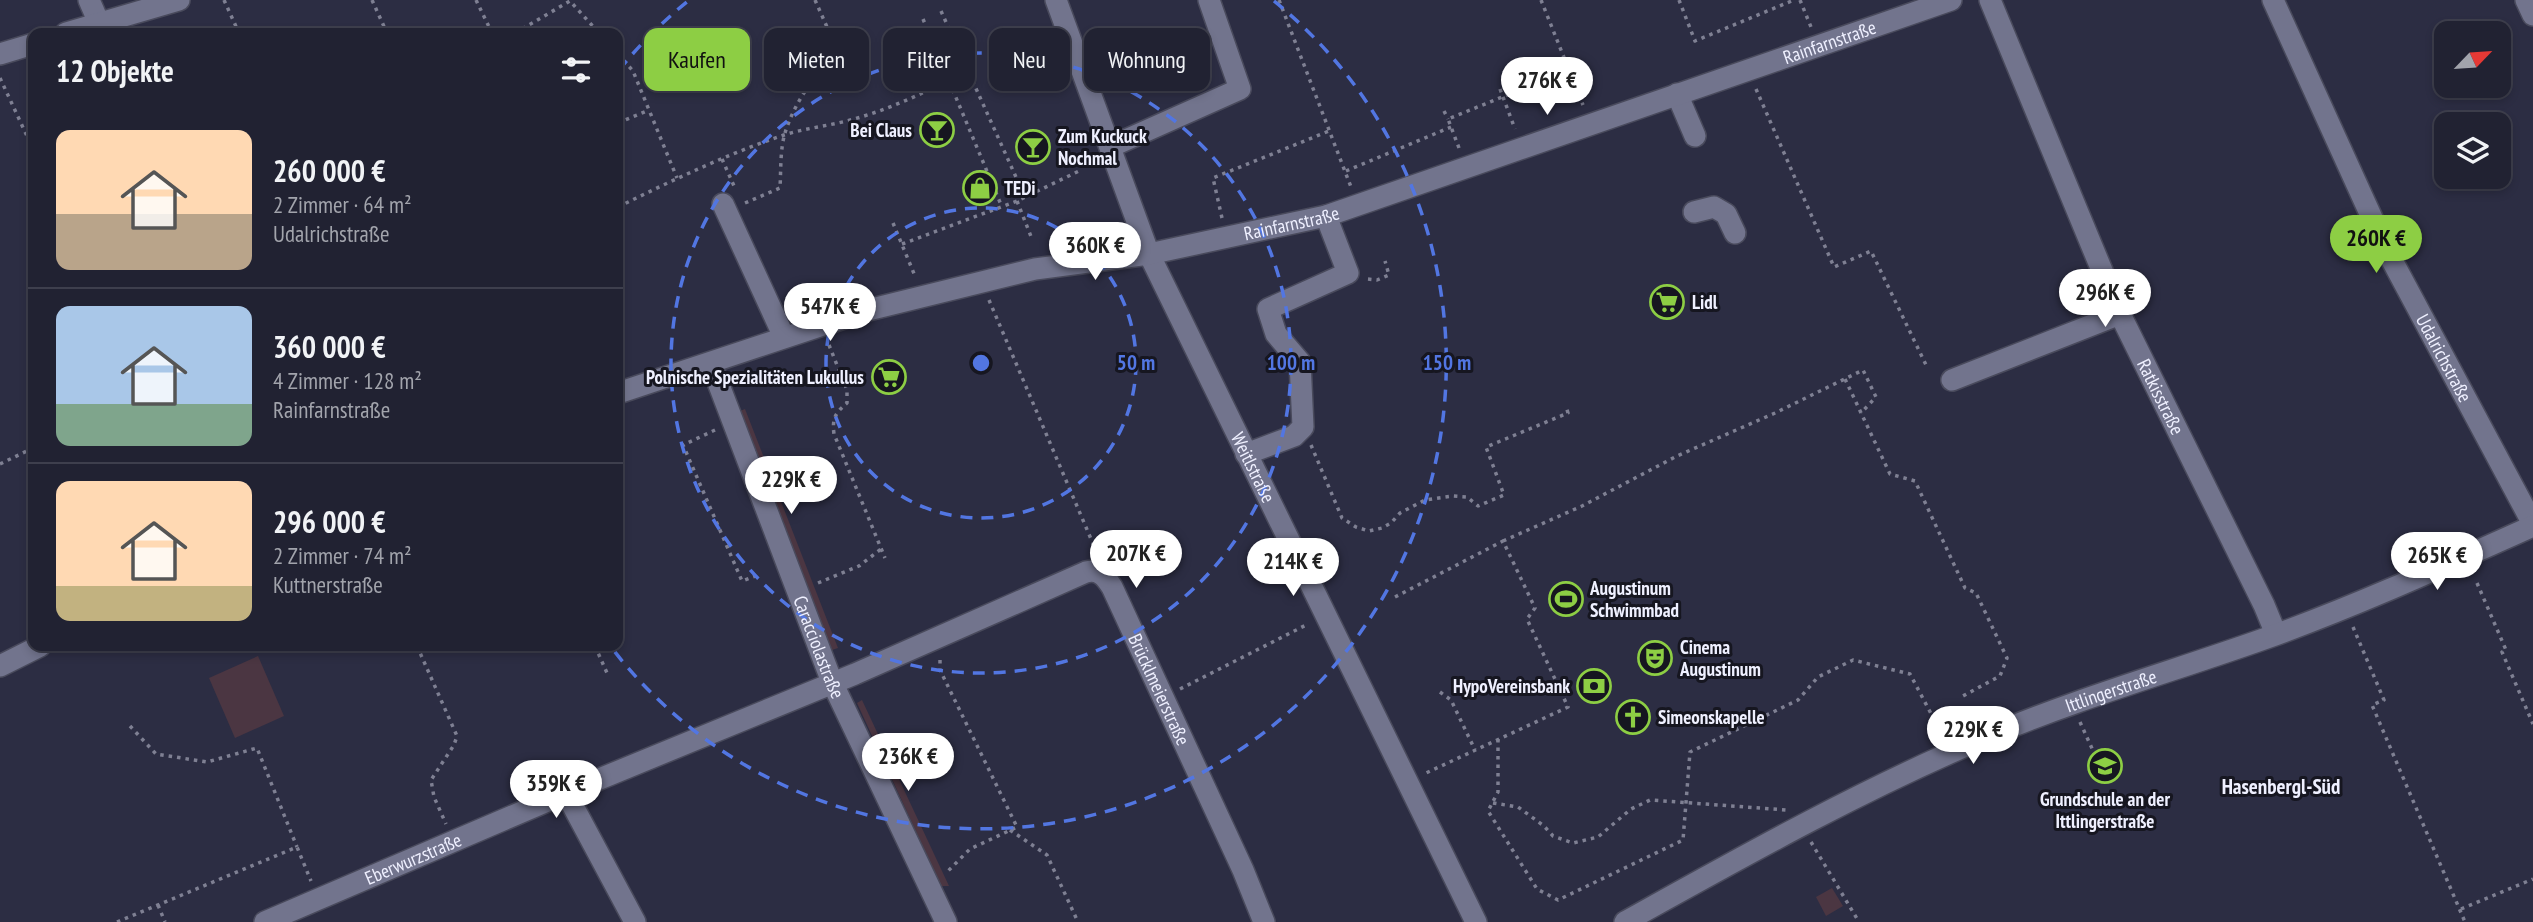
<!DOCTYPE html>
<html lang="de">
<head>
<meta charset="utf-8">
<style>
  :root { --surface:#212232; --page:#292a3a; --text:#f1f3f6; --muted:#a2a4ac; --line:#3e3f4d; --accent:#8dce44 }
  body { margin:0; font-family:"PT Sans Narrow",sans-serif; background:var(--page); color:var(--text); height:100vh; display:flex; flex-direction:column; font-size:26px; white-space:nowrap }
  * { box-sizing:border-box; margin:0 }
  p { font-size:23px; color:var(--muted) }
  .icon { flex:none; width:38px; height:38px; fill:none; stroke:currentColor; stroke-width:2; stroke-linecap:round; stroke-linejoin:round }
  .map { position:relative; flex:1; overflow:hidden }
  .details { position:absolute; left:28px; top:28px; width:595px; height:623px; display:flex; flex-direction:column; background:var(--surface); border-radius:14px; box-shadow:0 4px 10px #0003,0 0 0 2px var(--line) }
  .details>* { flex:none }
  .guide { position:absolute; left:644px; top:28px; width:665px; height:63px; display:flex; gap:14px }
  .needle { width:46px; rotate:65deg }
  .fabs { position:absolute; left:2434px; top:21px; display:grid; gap:14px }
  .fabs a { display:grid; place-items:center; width:77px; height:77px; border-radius:14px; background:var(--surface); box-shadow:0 4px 10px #0003,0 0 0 2px var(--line); font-size:35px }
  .price { position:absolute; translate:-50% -60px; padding:0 16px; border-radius:24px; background:#fff; color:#222; font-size:23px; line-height:46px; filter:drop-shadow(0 2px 4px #0008) }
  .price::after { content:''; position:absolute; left:50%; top:42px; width:21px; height:16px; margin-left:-10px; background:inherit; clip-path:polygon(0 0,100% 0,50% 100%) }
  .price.selected { background:var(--accent); color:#111 }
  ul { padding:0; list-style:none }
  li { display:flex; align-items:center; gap:21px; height:175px; padding:0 28px }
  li+li { border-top:2px solid var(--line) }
  li span { display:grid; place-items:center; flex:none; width:196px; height:140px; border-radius:14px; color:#555 }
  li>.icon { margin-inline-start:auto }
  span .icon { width:84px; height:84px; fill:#fffc; stroke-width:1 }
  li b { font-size:30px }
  h2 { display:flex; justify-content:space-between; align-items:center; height:84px; padding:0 28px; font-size:30px }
  .chip { padding:0 24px; border-radius:14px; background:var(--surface); box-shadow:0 4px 10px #0003,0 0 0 2px var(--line); font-size:24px; line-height:63px }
  .chip.selected { background:var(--accent); color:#111 }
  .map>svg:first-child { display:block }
</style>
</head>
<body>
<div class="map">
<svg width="2533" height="922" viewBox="0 0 2533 922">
  <rect width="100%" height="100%" fill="#2c2d43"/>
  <!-- green -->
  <g fill="#4b3642">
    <polygon points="745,409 838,648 832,650 740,411"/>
    <polygon points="258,656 284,716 235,738 209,678"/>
    <polygon points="862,700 949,886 941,886 857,703"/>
    <polygon points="1832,888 1843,906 1826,916 1816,897"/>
  </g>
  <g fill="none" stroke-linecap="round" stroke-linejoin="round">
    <!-- minor casing -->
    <g stroke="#494a5c" stroke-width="24">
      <g id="minor">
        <polyline points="89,0 99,23"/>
        <path id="s1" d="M1056,0L1149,254L1476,922"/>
        <path id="s2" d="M1990,0L2120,314L2264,605L2276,634"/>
        <path id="s3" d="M2273,0L2387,251L2533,524"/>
        <polyline points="2526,0 2533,15"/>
        <polyline points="66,33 179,0"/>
        <polyline points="0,54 33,44"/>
        <polyline points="1677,94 1695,136"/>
        <polyline points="1110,147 1240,89 1209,0"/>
        <polyline points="723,204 784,337"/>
        <polyline points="1694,212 1714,207 1726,214 1735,233"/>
        <path id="s4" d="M711,364L832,682L946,922"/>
        <polyline points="1952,380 2120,314"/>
        <path id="s5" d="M618,393L868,310L1035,269L1149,254L1326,216L1951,0"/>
        <polyline points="1246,454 1294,436 1303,427 1300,362 1276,334 1268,309 1348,273 1326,216"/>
        <polyline points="0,666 40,646"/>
        <polyline points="566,793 635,922"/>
        <path id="s6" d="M265,922L580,787L855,674L1086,572C1099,569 1105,576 1112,587L1243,870L1264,922"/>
        <path id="s7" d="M1625,922C1742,857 1859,791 1982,739C2077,698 2178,670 2275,635C2363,603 2448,564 2533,526"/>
      </g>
    </g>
    <!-- path -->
    <g stroke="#7f8093" stroke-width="3.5" stroke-dasharray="3.5 5" stroke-linecap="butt">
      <polyline points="224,0 239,33"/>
      <polyline points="372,0 387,33"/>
      <polyline points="476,0 492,33"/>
      <polyline points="815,0 839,54"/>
      <polyline points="1279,0 1351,187"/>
      <polyline points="1541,0 1583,105"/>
      <polyline points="1679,0 1695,41 1794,0"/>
      <polyline points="1800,0 1811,27"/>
      <polyline points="941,11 1025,197"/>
      <polyline points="923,19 1002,207"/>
      <polyline points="515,33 570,1 599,33"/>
      <polyline points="618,54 633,71 677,178"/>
      <polyline points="0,78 33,149"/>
      <polyline points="1500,89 1515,129"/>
      <polyline points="1756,89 1834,267 1871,251 1927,367"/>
      <polyline points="1444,111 1448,119"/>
      <polyline points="618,123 649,110"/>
      <polyline points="1459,148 1448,119 1569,70"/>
      <polyline points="722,159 734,186"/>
      <polyline points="1346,171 1451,127"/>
      <polyline points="1017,201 1032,239"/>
      <path d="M745,203L780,188C781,171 780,149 785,133C796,98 822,60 857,48"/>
      <path d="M618,207C671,181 725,155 781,136C804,128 830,126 854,119C894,108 931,89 968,71"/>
      <polyline points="1222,218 1213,178 1329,131"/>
      <polyline points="893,223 915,276"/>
      <polyline points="902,244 1017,201 1079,171"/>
      <polyline points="1368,279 1377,280 1389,275 1385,261"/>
      <polyline points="989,300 1097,553"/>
      <path d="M829,345L847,390V403C835,413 832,419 834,434L885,558"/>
      <polyline points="1845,379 1890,474 1915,481 1965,588 1976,593 2007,658 2000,676 1961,697"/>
      <polyline points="715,430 683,445 742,581 758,575"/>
      <polyline points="1311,445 1342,518 1356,527 1369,531 1382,528 1391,523 1400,513 1425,500 1453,496 1467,497 1478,506 1504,495 1486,447 1568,413 1566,406"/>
      <polyline points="0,464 33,448"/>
      <polyline points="1503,541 1582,506 1677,456 1775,413 1863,370 1876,397 1861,413"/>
      <polyline points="818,583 859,566 881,549"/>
      <polyline points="2477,583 2506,650 2502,652 2533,724"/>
      <polyline points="1395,597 1503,541 1535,608 1527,619 1568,707 1426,773"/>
      <polyline points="2353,627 2384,700 2372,705 2465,922"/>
      <polyline points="417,646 457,736 454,745 431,780 434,797 446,824"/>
      <polyline points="595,646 607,673"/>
      <polyline points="940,660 940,670 1017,827 970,849 948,871"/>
      <polyline points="1180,689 1308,624"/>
      <polyline points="1440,692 1451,700 1475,750"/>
      <polyline points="2080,722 2100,766"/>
      <polyline points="130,726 156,754 207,762 257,748 297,847"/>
      <polyline points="1498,739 1498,792 1488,811 1537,889 1558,900 1683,840 1690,752 1798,700 1818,677 1853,660 1910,674 1936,723 1949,730"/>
      <polyline points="1493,803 1518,807 1544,826 1553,836 1573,843 1598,837 1631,809 1650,800 1787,810"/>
      <polyline points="1010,830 1047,855 1078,922"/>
      <polyline points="1811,842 1859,922"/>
      <polyline points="158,905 165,922"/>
      <polyline points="2461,909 2533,879"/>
      <polyline points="117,922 297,847 311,881"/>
    </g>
    <!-- minor -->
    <use href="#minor" stroke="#72748d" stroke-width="21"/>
  </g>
  <!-- distance rings -->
  <g fill="none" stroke="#5276e2" stroke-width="3.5" stroke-dasharray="12 9">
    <circle cx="981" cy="363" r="155"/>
    <circle cx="981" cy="363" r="310"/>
    <path d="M619 70A466 466 0 0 1 688 1M1274 1A466 466 0 1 1 611 647"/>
  </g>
  <!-- icons -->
  <defs>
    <g id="bar-ring" transform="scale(1.75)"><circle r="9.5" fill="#161620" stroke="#8dce44" stroke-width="1.5"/><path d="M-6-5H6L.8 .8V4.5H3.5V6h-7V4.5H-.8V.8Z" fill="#8dce44"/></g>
    <g id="shop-ring" transform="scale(1.75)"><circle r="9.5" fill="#161620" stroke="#8dce44" stroke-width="1.5"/><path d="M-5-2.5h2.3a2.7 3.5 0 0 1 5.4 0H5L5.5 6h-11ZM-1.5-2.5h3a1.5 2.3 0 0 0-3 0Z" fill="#8dce44"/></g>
    <g id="supermarket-ring" transform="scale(1.75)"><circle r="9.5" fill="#161620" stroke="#8dce44" stroke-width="1.5"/><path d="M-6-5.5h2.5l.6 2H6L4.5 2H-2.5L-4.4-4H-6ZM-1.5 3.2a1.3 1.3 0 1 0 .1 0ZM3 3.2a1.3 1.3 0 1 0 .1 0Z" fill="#8dce44"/></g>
    <g id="stadium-ring" transform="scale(1.75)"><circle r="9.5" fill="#161620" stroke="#8dce44" stroke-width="1.5"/><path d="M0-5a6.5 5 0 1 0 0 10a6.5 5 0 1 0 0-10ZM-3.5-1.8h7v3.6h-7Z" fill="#8dce44"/></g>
    <g id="theatre-ring" transform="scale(1.75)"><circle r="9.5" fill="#161620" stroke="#8dce44" stroke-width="1.5"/><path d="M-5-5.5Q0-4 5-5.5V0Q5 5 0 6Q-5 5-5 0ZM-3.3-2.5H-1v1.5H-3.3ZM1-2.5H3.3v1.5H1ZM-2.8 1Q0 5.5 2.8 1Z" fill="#8dce44"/></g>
    <g id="bank-ring" transform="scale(1.75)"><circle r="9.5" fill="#161620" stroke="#8dce44" stroke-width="1.5"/><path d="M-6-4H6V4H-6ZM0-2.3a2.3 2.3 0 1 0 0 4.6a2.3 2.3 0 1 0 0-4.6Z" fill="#8dce44"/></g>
    <g id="church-ring" transform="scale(1.75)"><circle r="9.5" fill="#161620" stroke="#8dce44" stroke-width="1.5"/><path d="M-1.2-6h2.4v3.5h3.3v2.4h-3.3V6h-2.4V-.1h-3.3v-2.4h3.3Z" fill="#8dce44"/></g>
    <g id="school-ring" transform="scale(1.75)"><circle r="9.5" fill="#161620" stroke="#8dce44" stroke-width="1.5"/><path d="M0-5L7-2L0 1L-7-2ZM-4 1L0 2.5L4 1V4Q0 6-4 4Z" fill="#8dce44"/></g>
  </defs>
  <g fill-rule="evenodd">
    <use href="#bar-ring" x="937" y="130"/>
    <use href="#bar-ring" x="1033" y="147"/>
    <use href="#shop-ring" x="980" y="188"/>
    <use href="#supermarket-ring" x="1667" y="302"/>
    <use href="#supermarket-ring" x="889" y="377"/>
    <use href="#stadium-ring" x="1566" y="599"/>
    <use href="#theatre-ring" x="1655" y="658"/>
    <use href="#bank-ring" x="1594" y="686"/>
    <use href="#church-ring" x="1633" y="717"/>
    <use href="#school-ring" x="2105" y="766"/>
  </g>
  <g text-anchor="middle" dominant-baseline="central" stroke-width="6" stroke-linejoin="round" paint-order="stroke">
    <!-- street labels -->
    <g font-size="19" fill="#eff0ff" stroke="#161620">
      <text stroke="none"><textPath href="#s5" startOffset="1264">Rainfarnstraße</textPath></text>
      <text stroke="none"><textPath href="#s5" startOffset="696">Rainfarnstraße</textPath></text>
      <text stroke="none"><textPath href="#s3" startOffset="397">Udalrichstraße</textPath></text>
      <text stroke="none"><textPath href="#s2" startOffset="432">Ratkisstraße</textPath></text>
      <text stroke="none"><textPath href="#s1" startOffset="508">Weitlstraße</textPath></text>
      <text stroke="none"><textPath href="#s4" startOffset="303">Caracciolastraße</textPath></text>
      <text stroke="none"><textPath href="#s6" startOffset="1038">Brücklmeierstraße</textPath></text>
      <text stroke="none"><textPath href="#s7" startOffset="539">Ittlingerstraße</textPath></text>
      <text stroke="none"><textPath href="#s6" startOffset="161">Eberwurzstraße</textPath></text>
    </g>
    <!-- poi labels -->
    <g font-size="19" font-weight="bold" fill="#eff0ff" stroke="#161620" text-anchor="start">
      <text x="912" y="130" text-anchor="end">Bei Claus</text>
      <text x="1058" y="136">Zum Kuckuck<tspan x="1058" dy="22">Nochmal</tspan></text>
      <text x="1004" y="188">TEDi</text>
      <text x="1692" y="302">Lidl</text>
      <text x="864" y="377" text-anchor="end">Polnische Spezialitäten Lukullus</text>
      <text x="1590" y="588">Augustinum<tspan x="1590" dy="22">Schwimmbad</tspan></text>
      <text x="1680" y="647">Cinema<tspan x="1680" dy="22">Augustinum</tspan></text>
      <text x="1570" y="686" text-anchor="end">HypoVereinsbank</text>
      <text x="1658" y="717">Simeonskapelle</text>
      <text x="2105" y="799" text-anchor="middle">Grundschule an der<tspan x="2105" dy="22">Ittlingerstraße</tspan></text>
    </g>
    <!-- neighbourhood labels -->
    <g font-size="21" font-weight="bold" fill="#eff0ff" stroke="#161620">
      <text x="2281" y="786">Hasenbergl-Süd</text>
    </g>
  </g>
  <circle cx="981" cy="363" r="10" fill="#5276e2" stroke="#161620" stroke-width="3.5"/>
  <g font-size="21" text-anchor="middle" font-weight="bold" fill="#5276e2" stroke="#161620" stroke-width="6" stroke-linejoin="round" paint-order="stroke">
    <text x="1136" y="370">50 m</text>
    <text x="1291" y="370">100 m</text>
    <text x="1447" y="370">150 m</text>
  </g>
</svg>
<div class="fabs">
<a><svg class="needle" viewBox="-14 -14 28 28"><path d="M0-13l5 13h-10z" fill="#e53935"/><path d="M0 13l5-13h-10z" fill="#a2a4ac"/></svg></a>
<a><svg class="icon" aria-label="layers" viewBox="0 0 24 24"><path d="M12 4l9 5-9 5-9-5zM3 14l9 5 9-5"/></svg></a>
</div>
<b class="price" style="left:1547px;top:117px">276K €</b>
<b class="price selected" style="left:2376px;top:275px">260K €</b>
<b class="price" style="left:1095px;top:282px">360K €</b>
<b class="price" style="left:2105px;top:329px">296K €</b>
<b class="price" style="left:830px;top:343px">547K €</b>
<b class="price" style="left:791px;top:516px">229K €</b>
<b class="price" style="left:1136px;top:590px">207K €</b>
<b class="price" style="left:2437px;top:592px">265K €</b>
<b class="price" style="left:1293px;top:598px">214K €</b>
<b class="price" style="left:1973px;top:766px">229K €</b>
<b class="price" style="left:908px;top:793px">236K €</b>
<b class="price" style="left:556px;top:820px">359K €</b>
<div class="guide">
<a class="chip selected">Kaufen</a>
<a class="chip">Mieten</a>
<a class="chip">Filter</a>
<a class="chip">Neu</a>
<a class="chip">Wohnung</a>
</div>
<section class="details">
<h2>12 Objekte<svg class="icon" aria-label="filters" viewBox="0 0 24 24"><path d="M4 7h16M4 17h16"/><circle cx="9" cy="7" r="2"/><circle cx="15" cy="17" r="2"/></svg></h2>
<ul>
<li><span style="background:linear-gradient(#ffd9b3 60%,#b9a48a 0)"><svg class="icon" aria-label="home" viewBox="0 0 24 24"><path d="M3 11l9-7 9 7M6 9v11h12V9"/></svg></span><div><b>260 000 €</b><p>2 Zimmer · 64 m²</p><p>Udalrichstraße</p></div></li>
<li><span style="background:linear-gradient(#a9c7e8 70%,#7fa58c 0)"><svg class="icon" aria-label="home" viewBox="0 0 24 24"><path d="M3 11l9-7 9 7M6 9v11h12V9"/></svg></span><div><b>360 000 €</b><p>4 Zimmer · 128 m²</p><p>Rainfarnstraße</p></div></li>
<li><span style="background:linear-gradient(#ffd9b3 75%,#c2b280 0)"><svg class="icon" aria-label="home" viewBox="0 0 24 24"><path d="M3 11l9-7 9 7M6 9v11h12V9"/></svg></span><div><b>296 000 €</b><p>2 Zimmer · 74 m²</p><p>Kuttnerstraße</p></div></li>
</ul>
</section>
</div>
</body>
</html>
